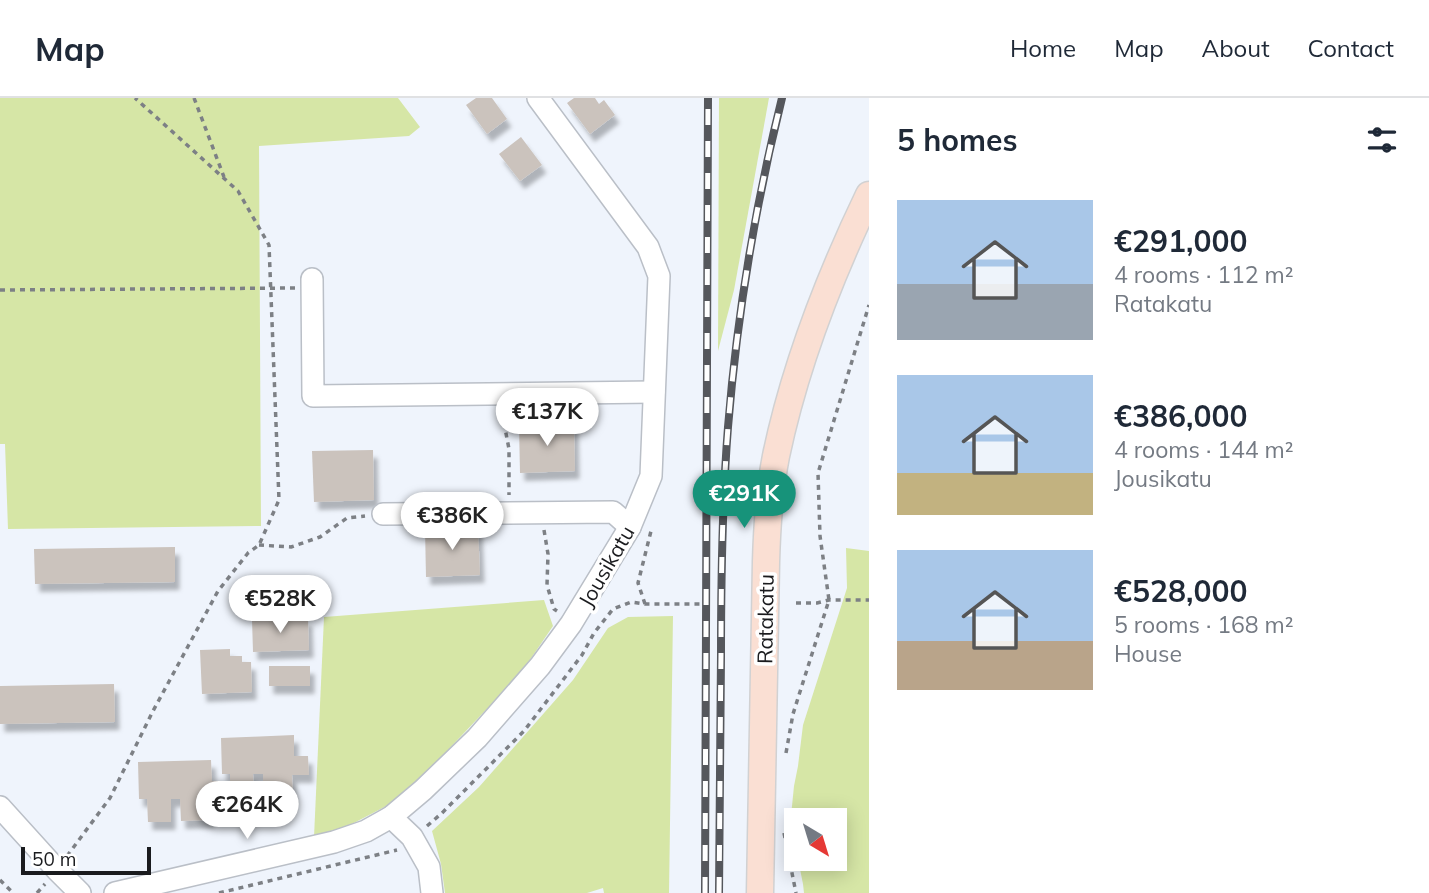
<!DOCTYPE html>
<html lang="en">
<head>
<meta charset="utf-8">
<style>
  :root { --surface:#fff; --page:#f6f6f7; --text:#1f2937; --muted:#747a83; --line:#e0e1e3; --accent:#17937a }
  body { margin:0; font-family:Mulish,sans-serif; background:var(--page); color:var(--text); height:100vh; display:flex; flex-direction:column; font-size:26px; white-space:nowrap }
  * { box-sizing:border-box; margin:0 }
  p { font-size:23px; color:var(--muted) }
  .icon { flex:none; width:38px; height:38px; fill:none; stroke:currentColor; stroke-width:2; stroke-linecap:round; stroke-linejoin:round }
  .map { position:relative; flex:1; overflow:hidden }
  .drawer { display:flex; flex-direction:column; background:var(--surface); width:560px }
  .drawer>* { flex:none }
  .needle { width:46px; rotate:142deg }
  .fabs { position:absolute; left:784px; top:710px; display:grid; gap:14px }
  .fabs a { display:grid; place-items:center; width:63px; height:63px; border-radius:0px; background:var(--surface); box-shadow:0 4px 18px #0003; font-size:35px }
  .scale { position:absolute; left:21px; bottom:18px; width:130px; box-sizing:border-box; padding-left:7px; border:4px solid #1a1b1e; border-top:0; font-size:19px; line-height:24px; white-space:nowrap; color:#1a1b1e; -webkit-text-stroke:5px #fff; paint-order:stroke }
  .price { position:absolute; translate:-50% -60px; padding:0 16px; border-radius:24px; background:#fff; color:#222; font-size:23px; line-height:46px; filter:drop-shadow(0 2px 4px #0008) }
  .price::after { content:''; position:absolute; left:50%; top:42px; width:21px; height:16px; margin-left:-10px; background:inherit; clip-path:polygon(0 0,100% 0,50% 100%) }
  .price.current { background:var(--accent); color:#fff }
  ul { padding:0; list-style:none }
  li { display:flex; align-items:center; gap:21px; height:175px; padding:0 28px }
  li span { display:grid; place-items:center; flex:none; width:196px; height:140px; border-radius:0px; color:#555 }
  li>.icon { margin-inline-start:auto }
  span .icon { width:84px; height:84px; fill:#fffc; stroke-width:1 }
  li b { font-size:30px }
  h2 { display:flex; justify-content:space-between; align-items:center; height:84px; padding:0 28px; font-size:30px }
  header { display:flex; align-items:center; gap:42px; box-sizing:border-box; height:98px; padding:0 35px; background:var(--surface); border-bottom:2px solid var(--line) }
  header strong { font-size:33px }
  nav { display:flex; gap:38px; margin-inline-start:auto; font-size:24px }
  main { display:flex; flex:1; min-height:0 }
  .map>svg:first-child { display:block }
</style>
</head>
<body>
<header>
<strong>Map</strong>
<nav><a>Home</a><a>Map</a><a>About</a><a>Contact</a></nav>
</header>
<main>
<div class="map">
<svg width="869" height="795" viewBox="0 0 869 795">
  <defs>
    <filter id="shadow"><feDropShadow dx="4.5" dy="8" stdDeviation="2" flood-color="#0004"/></filter>
  </defs>
  <rect width="100%" height="100%" fill="#eff4fc"/>
  <!-- green -->
  <g fill="#d6e6a6">
    <polygon points="0,0 398,0 420,29 409,38 259,48 261,428 8,431 5,346 0,346"/>
    <polygon points="719,0 769,0 734,192 718,253"/>
    <polygon points="846,450 869,453 869,795 804,795 803,786 798,761 835,761 835,723 796,723 796,754 790,728 794,688 798,668 803,627 847,490"/>
    <polygon points="544,502 553,528 521,575 428,673 392,705 350,727 314,739 324,519"/>
    <polygon points="673,518 669,795 604,795 603,790 587,795 445,795 441,766 432,733 479,689 573,582 608,530 628,519"/>
  </g>
  <!-- building -->
  <g fill="#cbc3bd" filter="url(#shadow)">
    <polygon points="476,0 492,0 507,21 487,36 466,7"/>
    <polygon points="574,0 595,0 599,6 604,2 615,17 590,36 567,5"/>
    <polygon points="521,39 542,67 520,83 499,56"/>
    <polygon points="574,325 575,373 520,375 519,327"/>
    <polygon points="373,352 374,402 314,404 312,353"/>
    <polygon points="478,429 480,477 426,479 425,430"/>
    <polygon points="175,449 175,484 35,486 34,451"/>
    <polygon points="308,520 309,552 253,554 252,522"/>
    <polygon points="230,551 230,558 242,558 242,564 251,564 252,594 202,596 200,552"/>
    <rect x="269" y="568" width="41" height="20"/>
    <polygon points="114,586 115,624 0,626 0,588"/>
    <polygon points="294,637 294,658 308,658 309,677 292,677 293,698 263,698 263,676 253,676 254,699 230,699 230,676 222,676 221,640"/>
    <polygon points="211,662 212,683 226,683 226,702 210,702 210,722 181,723 180,701 171,701 171,724 148,724 147,701 139,701 138,664"/>
  </g>
  <g fill="none" stroke-linecap="round" stroke-linejoin="round">
    <!-- minor casing -->
    <g stroke="#babfc7" stroke-width="24">
      <g id="minor">
        <polyline points="312,181 313,298 654,294"/>
        <polyline points="383,416 613,414 630,429"/>
        <polyline points="0,709 57,772 80,795"/>
        <polyline points="391,719 412,739 429,769 432,795"/>
        <polyline points="115,795 334,744 366,733 391,719 423,692 477,640 540,568 571,526 630,429 651,378 659,178 648,149 538,0"/>
      </g>
    </g>
    <!-- major casing -->
    <g stroke="#d1d1d2" stroke-width="29">
      <path id="major" d="M760,795L766,464C767,429 769,393 776,358C795,267 829,180 869,97"/>
    </g>
    <!-- path -->
    <g stroke="#7d8085" stroke-width="3.5" stroke-dasharray="5 5" stroke-linecap="butt">
      <polyline points="194,0 224,79"/>
      <polyline points="0,192 296,190"/>
      <polyline points="502,315 509,351 509,397"/>
      <polyline points="544,432 548,456 547,487 554,511 557,513"/>
      <polyline points="259,447 291,449 320,439 347,420 365,418"/>
      <polyline points="796,505 817,505 829,502 869,502"/>
      <polyline points="645,506 638,485 651,433"/>
      <polyline points="786,655 793,616 829,502 820,438 818,375 869,207"/>
      <polyline points="427,728 442,715 524,633 582,557 594,535 613,511 631,504 645,506 703,506"/>
      <polyline points="784,735 796,795"/>
      <polyline points="67,758 110,700 153,613 218,493 248,455 259,447 279,402 269,147 238,93 135,0"/>
      <polyline points="0,782 13,795"/>
      <polyline points="37,795 45,786"/>
      <polyline points="219,795 397,752"/>
    </g>
    <!-- minor -->
    <use href="#minor" stroke="#fff" stroke-width="21"/>
    <!-- major -->
    <use href="#major" stroke="#fadfd3" stroke-width="26"/>
    <!-- rail casing -->
    <g stroke="#55575c" stroke-width="8">
      <g id="rail">
        <polyline points="705,795 708,0"/>
        <path d="M719,795C720,716 720,636 721,557C721,481 722,405 728,329C737,218 755,108 782,0"/>
      </g>
    </g>
    <!-- rail -->
    <use href="#rail" stroke="#fff" stroke-width="5" stroke-dasharray="16" stroke-linecap="butt"/>
  </g>
  <g text-anchor="middle" dominant-baseline="central" stroke-width="7" stroke-linejoin="round" paint-order="stroke">
    <!-- street labels -->
    <g font-size="21" fill="#1a1b1e" stroke="#fff">
      <text transform="translate(606 468) rotate(-60)">Jousikatu</text>
      <text transform="translate(765 521) rotate(-89)">Ratakatu</text>
    </g>
  </g>
</svg>
<div class="fabs">
<a><svg class="needle" viewBox="-14 -14 28 28"><path d="M0-13l5 13h-10z" fill="#e53935"/><path d="M0 13l5-13h-10z" fill="#747a83"/></svg></a>
</div>
<div class="scale">50 m</div>
<b class="price" style="left:547px;top:350px">€137K</b>
<b class="price current" style="left:744px;top:432px">€291K</b>
<b class="price" style="left:452px;top:454px">€386K</b>
<b class="price" style="left:280px;top:537px">€528K</b>
<b class="price" style="left:247px;top:743px">€264K</b>
</div>
<section class="drawer">
<h2>5 homes<svg class="icon" aria-label="filters" viewBox="0 0 24 24"><path d="M4 7h16M4 17h16"/><circle cx="9" cy="7" r="2"/><circle cx="15" cy="17" r="2"/></svg></h2>
<ul>
<li><span style="background:linear-gradient(#a9c7e8 60%,#9aa5b1 0)"><svg class="icon" aria-label="home" viewBox="0 0 24 24"><path d="M3 11l9-7 9 7M6 9v11h12V9"/></svg></span><div><b>€291,000</b><p>4 rooms · 112 m²</p><p>Ratakatu</p></div></li>
<li><span style="background:linear-gradient(#a9c7e8 70%,#c2b280 0)"><svg class="icon" aria-label="home" viewBox="0 0 24 24"><path d="M3 11l9-7 9 7M6 9v11h12V9"/></svg></span><div><b>€386,000</b><p>4 rooms · 144 m²</p><p>Jousikatu</p></div></li>
<li><span style="background:linear-gradient(#a9c7e8 65%,#b9a48a 0)"><svg class="icon" aria-label="home" viewBox="0 0 24 24"><path d="M3 11l9-7 9 7M6 9v11h12V9"/></svg></span><div><b>€528,000</b><p>5 rooms · 168 m²</p><p>House</p></div></li>
</ul>
</section>
</main>
</body>
</html>
